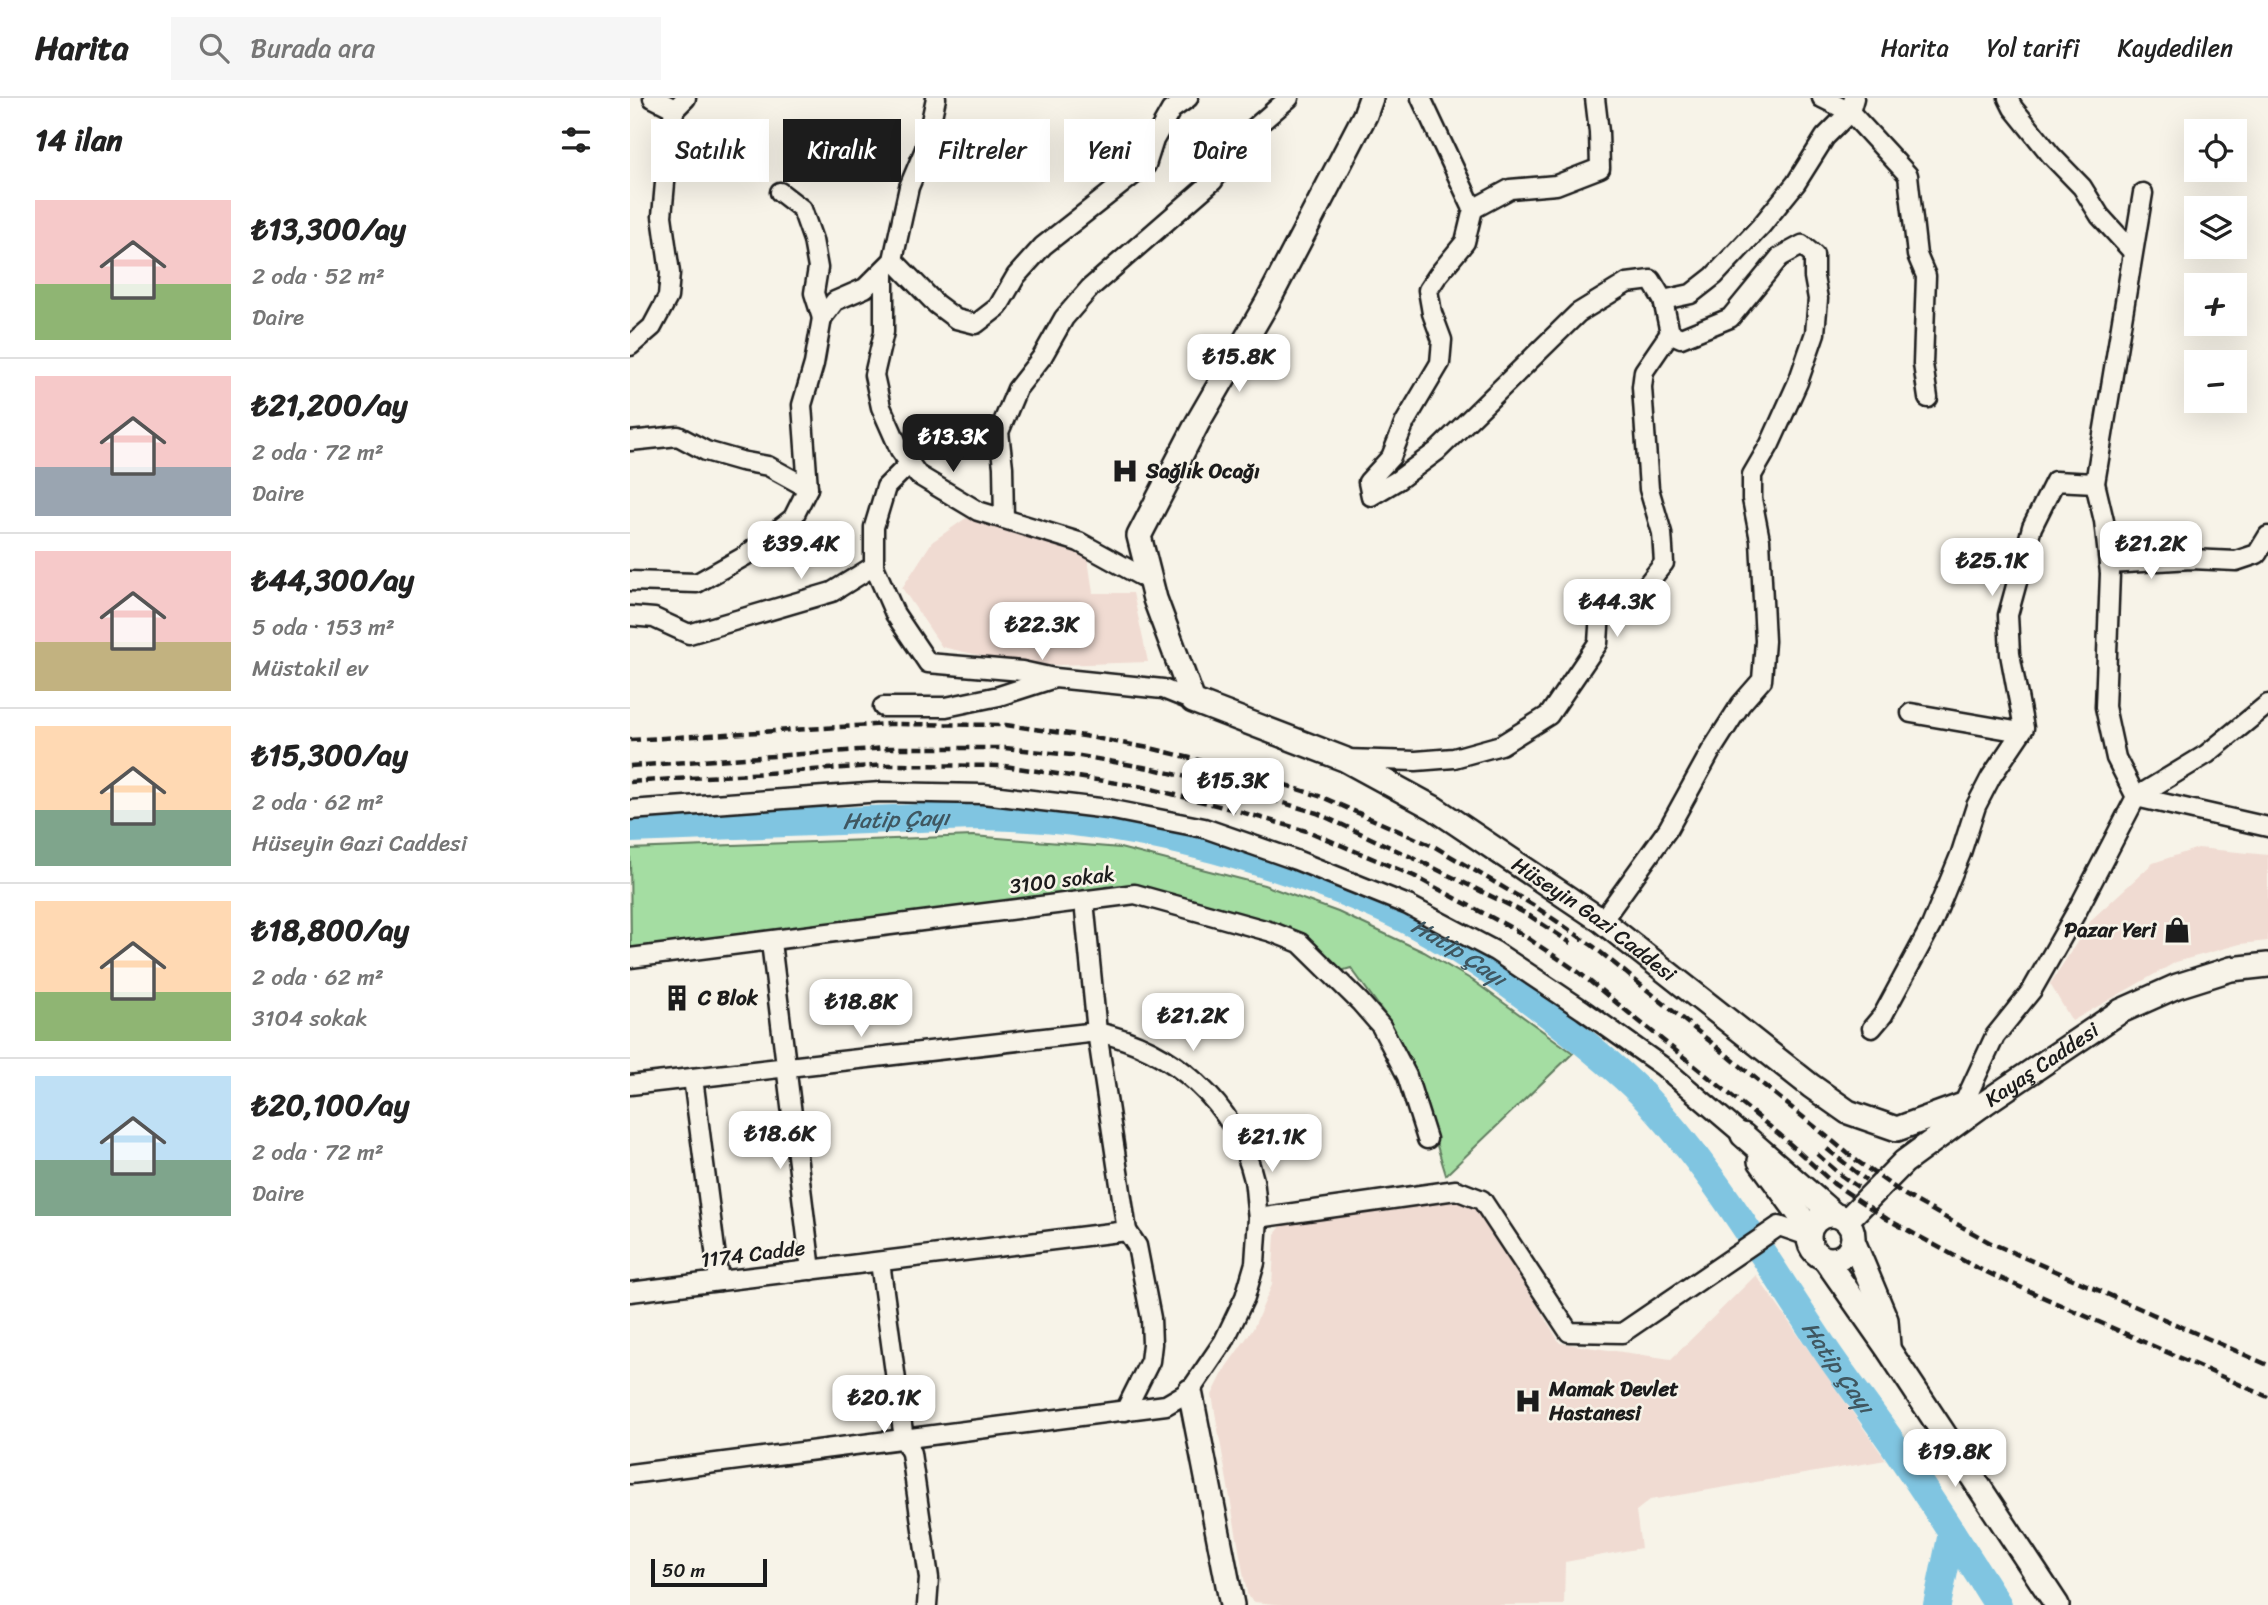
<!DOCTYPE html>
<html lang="tr">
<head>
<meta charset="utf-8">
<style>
  :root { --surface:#fff; --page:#f6f6f6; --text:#222; --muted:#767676; --line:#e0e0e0; --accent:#1c1c1c }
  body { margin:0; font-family:Sriracha,sans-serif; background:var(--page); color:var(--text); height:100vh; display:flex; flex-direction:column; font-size:26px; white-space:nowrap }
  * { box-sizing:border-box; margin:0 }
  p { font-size:23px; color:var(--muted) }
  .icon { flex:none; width:38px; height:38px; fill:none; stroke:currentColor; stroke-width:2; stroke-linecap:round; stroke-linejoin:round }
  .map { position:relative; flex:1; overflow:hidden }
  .sheet { display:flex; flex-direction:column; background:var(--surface); width:630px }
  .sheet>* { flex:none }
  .hud { position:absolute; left:21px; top:21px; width:665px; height:63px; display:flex; gap:14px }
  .fabs { position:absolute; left:1554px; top:21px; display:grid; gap:14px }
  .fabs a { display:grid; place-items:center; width:63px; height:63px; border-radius:0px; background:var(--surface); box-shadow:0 7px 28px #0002; font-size:35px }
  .scale { position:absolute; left:21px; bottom:18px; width:116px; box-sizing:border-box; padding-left:7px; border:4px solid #1c1c1c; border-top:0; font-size:19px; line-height:24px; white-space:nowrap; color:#1c1c1c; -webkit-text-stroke:5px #f7f3e8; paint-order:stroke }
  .price { position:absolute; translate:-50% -60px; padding:0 16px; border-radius:14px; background:#fff; color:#222; font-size:23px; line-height:46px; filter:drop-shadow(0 2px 4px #0008) }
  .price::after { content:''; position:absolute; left:50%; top:42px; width:21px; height:16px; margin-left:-10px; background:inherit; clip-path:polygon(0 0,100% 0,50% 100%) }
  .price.current { background:var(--accent); color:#fff }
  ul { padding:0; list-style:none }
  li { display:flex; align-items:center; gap:21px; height:175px; padding:0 35px }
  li+li { border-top:2px solid var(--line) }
  li span { display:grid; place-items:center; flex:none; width:196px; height:140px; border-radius:0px; color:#555 }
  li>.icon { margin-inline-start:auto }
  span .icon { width:84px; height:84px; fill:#fffc; stroke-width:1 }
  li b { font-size:30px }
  h2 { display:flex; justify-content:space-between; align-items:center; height:84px; padding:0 35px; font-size:30px }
  .chip { padding:0 24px; border-radius:0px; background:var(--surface); box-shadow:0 7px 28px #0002; font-size:24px; line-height:63px }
  .chip.current { background:var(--accent); color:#fff }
  header { display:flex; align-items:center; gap:42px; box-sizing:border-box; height:98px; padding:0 35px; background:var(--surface); border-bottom:2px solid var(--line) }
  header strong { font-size:33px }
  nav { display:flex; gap:38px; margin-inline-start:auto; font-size:24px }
  .search { width:490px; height:63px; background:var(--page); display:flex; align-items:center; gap:18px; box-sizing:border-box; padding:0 24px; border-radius:0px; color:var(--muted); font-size:26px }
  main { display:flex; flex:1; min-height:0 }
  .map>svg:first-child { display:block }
</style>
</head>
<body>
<header>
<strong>Harita</strong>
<div class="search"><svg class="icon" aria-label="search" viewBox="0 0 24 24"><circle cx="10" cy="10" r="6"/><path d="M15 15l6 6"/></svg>Burada ara</div>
<nav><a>Harita</a><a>Yol tarifi</a><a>Kaydedilen</a></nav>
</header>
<main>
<section class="sheet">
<h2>14 ilan<svg class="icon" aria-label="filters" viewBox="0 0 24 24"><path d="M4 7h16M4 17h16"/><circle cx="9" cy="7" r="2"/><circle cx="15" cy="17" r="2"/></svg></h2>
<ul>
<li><span style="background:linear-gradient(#f6c9c9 60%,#8fb573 0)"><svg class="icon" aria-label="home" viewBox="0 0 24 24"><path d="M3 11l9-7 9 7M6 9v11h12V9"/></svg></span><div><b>₺13,300/ay</b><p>2 oda · 52 m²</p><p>Daire</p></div></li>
<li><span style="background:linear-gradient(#f6c9c9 65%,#9aa5b1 0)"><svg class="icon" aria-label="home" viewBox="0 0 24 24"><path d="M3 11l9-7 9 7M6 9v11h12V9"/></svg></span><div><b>₺21,200/ay</b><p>2 oda · 72 m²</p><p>Daire</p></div></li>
<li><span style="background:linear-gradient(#f6c9c9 65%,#c2b280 0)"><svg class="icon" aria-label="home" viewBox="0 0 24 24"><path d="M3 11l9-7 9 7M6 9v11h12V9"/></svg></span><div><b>₺44,300/ay</b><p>5 oda · 153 m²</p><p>Müstakil ev</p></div></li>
<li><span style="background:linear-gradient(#ffd9b3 60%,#7fa58c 0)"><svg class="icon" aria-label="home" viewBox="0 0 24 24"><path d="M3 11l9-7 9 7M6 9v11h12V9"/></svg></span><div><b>₺15,300/ay</b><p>2 oda · 62 m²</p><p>Hüseyin Gazi Caddesi</p></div></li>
<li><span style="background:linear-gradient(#ffd9b3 65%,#8fb573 0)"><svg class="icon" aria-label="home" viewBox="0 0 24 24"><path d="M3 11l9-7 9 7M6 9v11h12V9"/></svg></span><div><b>₺18,800/ay</b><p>2 oda · 62 m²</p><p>3104 sokak</p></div></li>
<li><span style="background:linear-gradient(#bfe0f5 60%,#7fa58c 0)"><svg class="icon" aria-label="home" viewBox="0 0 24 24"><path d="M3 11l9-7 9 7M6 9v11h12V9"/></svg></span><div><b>₺20,100/ay</b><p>2 oda · 72 m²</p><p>Daire</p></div></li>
</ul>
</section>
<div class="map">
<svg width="1638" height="1507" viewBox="0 0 1638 1507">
  <rect width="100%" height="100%" fill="#f7f3e8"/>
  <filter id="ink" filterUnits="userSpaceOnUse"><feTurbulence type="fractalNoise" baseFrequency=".0143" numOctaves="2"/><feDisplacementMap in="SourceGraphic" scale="14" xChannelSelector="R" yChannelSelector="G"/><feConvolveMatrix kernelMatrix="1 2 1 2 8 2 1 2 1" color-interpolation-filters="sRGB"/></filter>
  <g filter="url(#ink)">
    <!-- built -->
    <g fill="#f0dbd2">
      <polygon points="336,420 457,454 463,495 503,495 518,564 397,568 312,549 272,490 302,444"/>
      <polygon points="1568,750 1638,757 1638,843 1610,846 1546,864 1442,923 1420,886 1462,821 1523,765"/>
      <polygon points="830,1101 847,1108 930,1245 1041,1261 1126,1177 1256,1362 1020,1402 1006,1413 1011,1450 935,1464 934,1507 652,1507 625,1504 618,1499 614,1480 582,1297 596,1269 623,1231 642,1187 645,1136 653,1126"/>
    </g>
    <!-- green -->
    <polygon fill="#a4dda2" stroke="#607c5f" stroke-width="2" points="343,738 490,750 634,787 708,814 794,854 842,882 943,955 816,1077 780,960 754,915 721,870 711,873 673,838 533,796 1,852 0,751"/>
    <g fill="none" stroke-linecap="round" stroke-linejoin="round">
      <!-- river -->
      <g stroke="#80c5e1" stroke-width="28">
        <path id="s1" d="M0,731L343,718C452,718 556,739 659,774C703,789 745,805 786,827C832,852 875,883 917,915C949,940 982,966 1011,995C1083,1070 1134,1160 1191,1245C1214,1280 1240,1312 1263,1346C1299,1399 1334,1453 1368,1507"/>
        <polyline points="1307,1507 1322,1435"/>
      </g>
      <!-- minor casing -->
      <g stroke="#1c1c1c" stroke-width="23">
        <g id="minor">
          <polyline points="23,0 45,11"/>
          <polyline points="791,0 843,111 835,144 808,177 798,192 802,215 812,242 810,265 775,324 761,359 738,384 741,398 768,382 807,353 948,215 997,185 1021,182 1033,202 1040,235 1051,240 1100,220 1150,159 1172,147 1184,157 1184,179 1188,201 1185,235 1168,284 1140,346 1122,377 1122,401 1130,442 1135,543 1132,582 1111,606 1081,653 1038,731 972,823"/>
          <polyline points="1192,0 1220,14 1278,77 1287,157 1296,178 1293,266 1298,300"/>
          <polyline points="1378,0 1383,10 1421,57 1452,89 1470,118 1502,153"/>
          <polyline points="150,94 172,111 183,142 188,170 184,195 192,220"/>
          <polyline points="843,111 880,91 926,87 970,70 969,34 965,0"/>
          <polyline points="263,162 306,206 326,221 346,226 368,209 386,178 413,148 516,67 524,42 541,12 558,0"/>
          <polyline points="254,172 254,234 244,277 251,309 270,352 288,377 348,413 449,444 520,483"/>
          <polyline points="1033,202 1061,196 1084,178 1131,128 1166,85 1195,39 1220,14 1224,0"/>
          <polyline points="0,248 22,229 38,199 40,175 32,118 40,30 45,11 56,0"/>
          <polyline points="0,343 48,338 76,353 111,363 138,368 178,390"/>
          <polyline points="374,421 373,369 369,334 387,291 412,259 434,220 460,190 583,83 607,45 659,0"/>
          <polyline points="1479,466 1561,461 1606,463 1627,456 1638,438"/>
          <polyline points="244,468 265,516 298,565 392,573 424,580"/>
          <polyline points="0,483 67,485 115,458 163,420 178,390 172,307 184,266 192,220 205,203 235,190 263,162 279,89 295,51 306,0"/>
          <polyline points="0,518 24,520 59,536 202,494 244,468 244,429 256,389 280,365"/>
          <polyline points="253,609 316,609 369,598 425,580 533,591 563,603"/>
          <polyline points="1281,615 1391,634"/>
          <polyline points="714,661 786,663 824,660 871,647 919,617 968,545 970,514 982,505 1012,493 1034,465 1032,435 1019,391 1012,289 1014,273 1040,235"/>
          <polyline points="1506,699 1486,660 1475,609 1480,475 1474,423 1465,385 1513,95"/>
          <polyline points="1506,699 1638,729"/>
          <polyline points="0,712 251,694 353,696 478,711 574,730 666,762 778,807 865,853 953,912 1032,968 1113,1037"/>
          <polyline points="454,803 467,934 497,1133 507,1148 521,1220 522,1246 520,1263 495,1313"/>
          <polyline points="141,844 181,1172"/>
          <polyline points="0,860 505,796 642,834 670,845 730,904 751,928 777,978 797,1041"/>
          <polyline points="1242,930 1253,917 1301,828 1331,755 1346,708 1361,679 1394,630 1380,556 1378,517 1402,429 1425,383 1465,385"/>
          <polyline points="63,980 89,1183"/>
          <path d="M0,987L467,934C542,950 606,1005 624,1082C626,1094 626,1107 628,1120"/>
          <polyline points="1333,1007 1365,938 1402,892 1448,811 1506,699 1577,656 1638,606"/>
          <polyline points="250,1164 274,1341 281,1355 299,1480 297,1507"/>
          <polyline points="0,1194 497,1133"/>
          <polyline points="0,1376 536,1307 560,1293 594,1243 615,1199 625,1165 628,1120 826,1092 852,1102 939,1234 992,1235 1149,1128 1178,1138"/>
        </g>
      </g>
      <!-- tertiary casing -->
      <g stroke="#1c1c1c" stroke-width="28">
        <g id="tertiary">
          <path id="s2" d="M741,0L735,17L637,205L568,324L509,438L525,501L563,603L714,661L804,710L972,823L1181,988L1218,1014L1267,1031L1333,1007H1352"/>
          <polyline points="1113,1037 1203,1116"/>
          <polyline points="1130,1063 1180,1131"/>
          <circle cx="1201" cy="1139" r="22"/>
          <path id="s3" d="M1217,1122L1274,1064L1352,1007L1491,913L1547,888L1601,871L1638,867"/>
          <polyline points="1223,1143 1256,1222 1258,1248"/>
          <polyline points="1195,1161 1258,1251 1427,1507"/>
          <polyline points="560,1293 602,1507"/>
        </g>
      </g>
      <!-- minor -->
      <use href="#minor" stroke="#f7f3e8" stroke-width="18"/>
      <!-- tertiary -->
      <use href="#tertiary" stroke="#f7f3e8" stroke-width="23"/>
      <!-- rail -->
      <g stroke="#1c1c1c" stroke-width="4.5" stroke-dasharray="10 5" stroke-linecap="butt">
        <polyline points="0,642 258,626 376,627 454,638 524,651 613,673 692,699 805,749 903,807 963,848 1227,1063 1275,1097 1359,1144 1638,1267"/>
        <polyline points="0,668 258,650 375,650 450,658 519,670 607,691 687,715 794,765 897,816 941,845"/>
        <polyline points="0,684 258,667 374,668 514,689 601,711 680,734 784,778 887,833 947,873 1149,1036 1204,1086 1257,1121 1345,1169 1638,1299"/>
        <polyline points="1197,1051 1236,1082"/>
        <polyline points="1187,1056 1212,1078 1228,1089"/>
      </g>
    </g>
  </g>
  <!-- icons -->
  <defs>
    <g id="hospital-bare" transform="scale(2.1)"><path d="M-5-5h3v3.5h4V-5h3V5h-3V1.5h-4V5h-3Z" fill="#1c1c1c" stroke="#f7f3e8" stroke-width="2.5" paint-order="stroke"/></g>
    <g id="shop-bare" transform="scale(2.1)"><path d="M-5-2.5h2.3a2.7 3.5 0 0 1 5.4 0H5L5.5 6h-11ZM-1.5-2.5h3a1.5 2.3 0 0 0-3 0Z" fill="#1c1c1c" stroke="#f7f3e8" stroke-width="2.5" paint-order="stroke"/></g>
    <g id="building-bare" transform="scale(2.1)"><path d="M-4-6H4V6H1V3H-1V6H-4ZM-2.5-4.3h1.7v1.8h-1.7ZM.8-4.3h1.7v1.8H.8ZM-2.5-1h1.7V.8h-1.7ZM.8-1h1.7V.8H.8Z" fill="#1c1c1c" stroke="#f7f3e8" stroke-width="2.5" paint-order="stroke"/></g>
  </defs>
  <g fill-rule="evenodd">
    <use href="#hospital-bare" x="495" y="373"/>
    <use href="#shop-bare" x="1547" y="832"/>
    <use href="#building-bare" x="47" y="900"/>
    <use href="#hospital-bare" x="898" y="1303"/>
  </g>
  <g text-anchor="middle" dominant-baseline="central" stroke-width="5" stroke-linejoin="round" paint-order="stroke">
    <!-- poi labels -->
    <g font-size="21" font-weight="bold" fill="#1c1c1c" stroke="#f7f3e8" text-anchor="start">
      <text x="516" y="373">Sağlık Ocağı</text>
      <text x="1526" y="832" text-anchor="end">Pazar Yeri</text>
      <text x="68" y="900">C Blok</text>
      <text x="919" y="1291">Mamak Devlet<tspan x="919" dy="24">Hastanesi</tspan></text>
    </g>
    <!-- street labels -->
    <g font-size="21" fill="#1c1c1c" stroke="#f7f3e8">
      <text transform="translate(432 782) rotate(-7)">3100 sokak</text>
      <text stroke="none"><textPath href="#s2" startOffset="1129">Hüseyin Gazi Caddesi</textPath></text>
      <text stroke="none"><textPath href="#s3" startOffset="250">Kayaş Caddesi</textPath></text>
      <text transform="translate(123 1156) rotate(-7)">1174 Cadde</text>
    </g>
    <!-- water labels -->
    <g font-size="23" font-style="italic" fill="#3f5761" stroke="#f7f3e8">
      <text stroke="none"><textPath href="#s1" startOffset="266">Hatip Çayı</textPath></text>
      <text stroke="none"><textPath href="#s1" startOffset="854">Hatip Çayı</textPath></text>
      <text stroke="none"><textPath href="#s1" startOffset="1423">Hatip Çayı</textPath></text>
    </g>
  </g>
</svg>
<div class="fabs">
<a><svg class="icon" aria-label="locate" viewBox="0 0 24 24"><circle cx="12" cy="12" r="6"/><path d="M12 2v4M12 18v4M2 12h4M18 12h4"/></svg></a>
<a><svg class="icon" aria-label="layers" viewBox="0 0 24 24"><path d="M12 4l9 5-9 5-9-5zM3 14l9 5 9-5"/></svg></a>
<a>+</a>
<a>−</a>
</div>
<div class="scale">50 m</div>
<b class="price" style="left:609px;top:296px">₺15.8K</b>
<b class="price current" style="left:323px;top:376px">₺13.3K</b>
<b class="price" style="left:171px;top:483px">₺39.4K</b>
<b class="price" style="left:1521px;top:483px">₺21.2K</b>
<b class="price" style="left:1362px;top:500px">₺25.1K</b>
<b class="price" style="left:987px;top:541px">₺44.3K</b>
<b class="price" style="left:412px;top:564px">₺22.3K</b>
<b class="price" style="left:603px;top:720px">₺15.3K</b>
<b class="price" style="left:231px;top:941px">₺18.8K</b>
<b class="price" style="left:563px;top:955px">₺21.2K</b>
<b class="price" style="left:150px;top:1073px">₺18.6K</b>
<b class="price" style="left:642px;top:1076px">₺21.1K</b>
<b class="price" style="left:254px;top:1337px">₺20.1K</b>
<b class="price" style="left:1325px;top:1391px">₺19.8K</b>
<div class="hud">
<a class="chip">Satılık</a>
<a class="chip current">Kiralık</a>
<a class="chip">Filtreler</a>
<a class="chip">Yeni</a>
<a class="chip">Daire</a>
</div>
</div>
</main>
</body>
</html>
